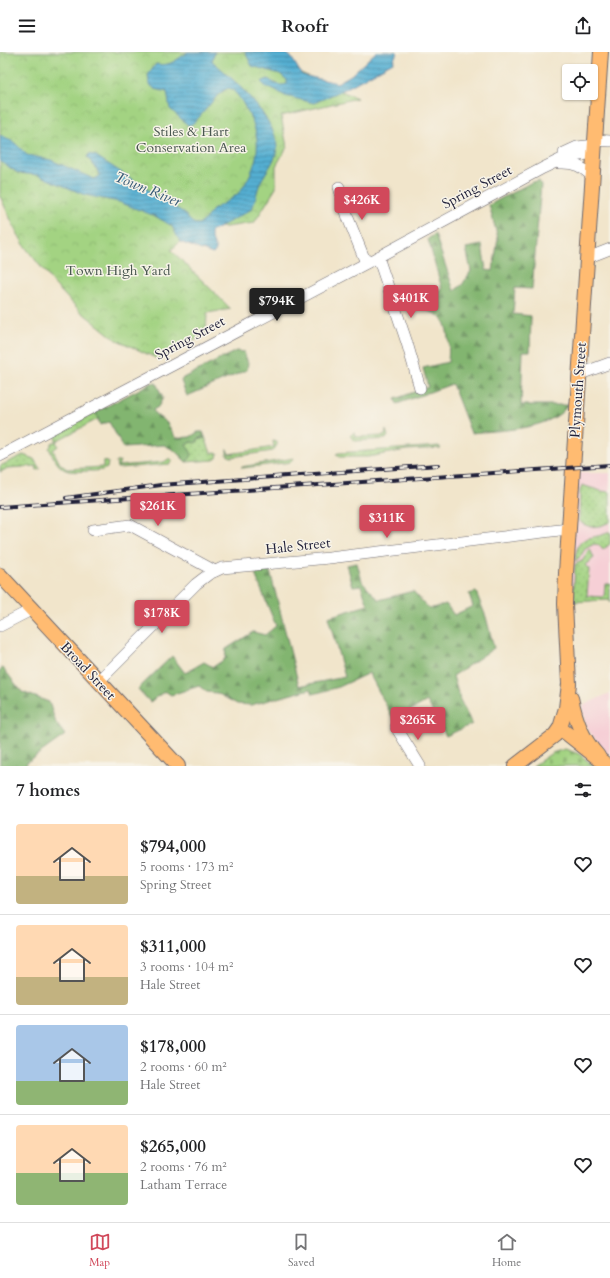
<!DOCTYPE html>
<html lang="en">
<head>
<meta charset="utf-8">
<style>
  :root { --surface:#fff; --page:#f2f2f2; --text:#202124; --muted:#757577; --line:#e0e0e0; --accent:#d1495b }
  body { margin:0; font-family:Cardo,serif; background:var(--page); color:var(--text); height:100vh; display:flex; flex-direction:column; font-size:15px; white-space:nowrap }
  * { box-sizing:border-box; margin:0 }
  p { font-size:13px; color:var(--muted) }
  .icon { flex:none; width:22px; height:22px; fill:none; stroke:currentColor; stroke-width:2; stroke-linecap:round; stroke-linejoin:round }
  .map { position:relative; height:714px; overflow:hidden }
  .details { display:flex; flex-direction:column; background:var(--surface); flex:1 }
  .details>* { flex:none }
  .fabs { position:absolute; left:562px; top:12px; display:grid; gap:8px }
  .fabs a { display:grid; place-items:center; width:36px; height:36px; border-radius:4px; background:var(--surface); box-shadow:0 1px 3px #0004; font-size:20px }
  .price { position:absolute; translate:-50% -34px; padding:0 9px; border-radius:4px; background:var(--accent); color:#fff; font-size:13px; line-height:26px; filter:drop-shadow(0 1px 2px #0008) }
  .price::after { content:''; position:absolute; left:50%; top:24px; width:12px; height:9px; margin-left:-6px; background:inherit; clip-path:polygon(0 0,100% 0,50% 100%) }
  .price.selected { background:#222; color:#fff }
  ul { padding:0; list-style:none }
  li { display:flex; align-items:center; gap:12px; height:100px; padding:0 16px }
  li+li { border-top:1px solid var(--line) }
  li span { display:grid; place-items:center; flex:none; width:112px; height:80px; border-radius:4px; color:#555 }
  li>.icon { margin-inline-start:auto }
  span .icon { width:48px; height:48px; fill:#fffc; stroke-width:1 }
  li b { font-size:17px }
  h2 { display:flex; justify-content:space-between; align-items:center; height:48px; padding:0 16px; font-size:17px }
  header { display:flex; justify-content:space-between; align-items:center; height:52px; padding:0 16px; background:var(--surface); font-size:18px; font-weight:700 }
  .dock { display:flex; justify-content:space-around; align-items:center; height:56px; border-top:1px solid var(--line); background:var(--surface); font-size:11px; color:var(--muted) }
  .dock a { display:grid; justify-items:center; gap:2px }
  .dock .selected { color:var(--accent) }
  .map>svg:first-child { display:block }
</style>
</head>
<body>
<header><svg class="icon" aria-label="menu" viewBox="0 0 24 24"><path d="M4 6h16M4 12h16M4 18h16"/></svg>Roofr<svg class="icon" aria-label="share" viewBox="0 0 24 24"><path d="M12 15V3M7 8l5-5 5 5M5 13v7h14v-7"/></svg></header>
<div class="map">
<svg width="610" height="714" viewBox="0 0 610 714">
  <defs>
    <pattern id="grass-dots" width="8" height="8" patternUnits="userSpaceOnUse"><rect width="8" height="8" fill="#a3d382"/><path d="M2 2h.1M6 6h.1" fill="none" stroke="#8cb571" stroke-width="1.8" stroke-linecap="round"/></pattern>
    <pattern id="forest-firs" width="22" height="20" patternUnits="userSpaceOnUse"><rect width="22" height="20" fill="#82b570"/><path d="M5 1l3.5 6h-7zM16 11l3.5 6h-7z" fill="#6a935d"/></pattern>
    <pattern id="cemetery-stones" width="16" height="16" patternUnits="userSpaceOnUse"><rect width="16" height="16" fill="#a3d382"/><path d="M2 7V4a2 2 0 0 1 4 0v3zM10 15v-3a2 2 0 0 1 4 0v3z" fill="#8cb571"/></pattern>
    <pattern id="park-crowns" width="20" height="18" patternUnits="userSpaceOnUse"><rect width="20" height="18" fill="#a3d382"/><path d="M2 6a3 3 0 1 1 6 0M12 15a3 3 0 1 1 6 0" fill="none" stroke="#8cb571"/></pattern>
    <pattern id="water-rules" width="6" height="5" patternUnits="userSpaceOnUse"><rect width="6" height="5" fill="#54afd2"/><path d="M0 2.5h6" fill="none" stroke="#458eac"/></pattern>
  </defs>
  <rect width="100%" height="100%" fill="#f7f3e8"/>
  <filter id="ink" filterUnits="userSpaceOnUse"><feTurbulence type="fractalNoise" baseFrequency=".025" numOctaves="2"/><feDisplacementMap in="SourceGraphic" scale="8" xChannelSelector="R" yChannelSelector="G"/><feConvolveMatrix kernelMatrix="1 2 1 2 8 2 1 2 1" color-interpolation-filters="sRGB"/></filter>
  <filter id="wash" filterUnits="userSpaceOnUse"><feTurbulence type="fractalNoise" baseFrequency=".012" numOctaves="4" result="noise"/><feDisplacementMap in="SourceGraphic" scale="16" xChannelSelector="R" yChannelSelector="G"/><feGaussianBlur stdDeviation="0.9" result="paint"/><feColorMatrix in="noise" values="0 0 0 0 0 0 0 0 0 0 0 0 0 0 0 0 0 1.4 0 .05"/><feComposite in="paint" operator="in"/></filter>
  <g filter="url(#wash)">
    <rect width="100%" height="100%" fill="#f1e5cb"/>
    <!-- built -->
    <g fill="#f6cfd6">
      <polygon points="576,421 610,421 610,546 569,549"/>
      <polygon points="610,641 610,705 590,681 585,670 582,654"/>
    </g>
    <!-- grass -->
    <g fill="url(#grass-dots)" stroke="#627a5e">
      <path d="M96,360L98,367L56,389L58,394L53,398L60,412L67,417L103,415V409L108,410L107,416C102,419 94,419 88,419C63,421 60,419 49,396L51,394V391L56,389L55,382Z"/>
      <polygon points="386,378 388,384 386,387 355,389 350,384 354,380 355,385 385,384"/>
      <polygon points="205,385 211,401 218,401 217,406 214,408 186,410 188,409 186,393 191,390 198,389 199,386"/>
      <polygon points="273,389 277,390 277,393 273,399 231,405 227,403 227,397 229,402 274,395"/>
      <polygon points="439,394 441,396 406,398 368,405 339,405 336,402 338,401"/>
      <polygon points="23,403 34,407 40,417 37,418 36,414 8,416 0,420 0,414"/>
      <polygon points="170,406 173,409 170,412 119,416 117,416 116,410 120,409 118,414 164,410"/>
      <polygon points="294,406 291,410 243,416 241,415"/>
      <path d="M582,433L601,439L610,440V470C600,475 587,478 579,468L580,438Z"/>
      <path d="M610,480V492L603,498L599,493L594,492L585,497L579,507L575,509C577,480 590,489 610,480Z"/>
      <polygon points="590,497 594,506 585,513 589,517 587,544 604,545 605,532 610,532 610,551 608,548 573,550 575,512 582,509"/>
    </g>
    <!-- forest -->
    <g fill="url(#forest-firs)" stroke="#526c56">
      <path d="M539,129L541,133L532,237L515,236L513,262L531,264L530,299H523L521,353H568C551,379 499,378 471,381L452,332L397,352L395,347L428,335L423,316L448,310C449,299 450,271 439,264C434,260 427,259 421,256V247L436,242L442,237L428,187L435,182L454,239L462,233L471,219L466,196L482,193L486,218L493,219L498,186L489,153L532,130Z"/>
      <polygon points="236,299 244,300 248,311 247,318 187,344 181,329 183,326"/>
      <polygon points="151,331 156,331 163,346 158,355 153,358 155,362 167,371 176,386 190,385 198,380 203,380 205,385 204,387 199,386 196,391 191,390 186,393 192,402 191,405 186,410 174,398 164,393 124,396 121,394 122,393 109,370 100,373 96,360"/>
      <polygon points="357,511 362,529 379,548 413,539 429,557 446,552 454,563 473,554 469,542 476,540 486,565 494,596 453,624 460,648 472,672 446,684 427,649 394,668 369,621 339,635 313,642 311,637 251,653 237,652 217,641 207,640 199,634 171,643 165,639 150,650 138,637 172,604 185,621 204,610 213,615 225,607 226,597 253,580 265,583 276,574 255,522 270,519 299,634 345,625 328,565 368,553 361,533 353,534 347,513"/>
      <polygon points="3,616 22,640 49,650 56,671 65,683 26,711 28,714 0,714 0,618"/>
    </g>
    <!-- cemetery -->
    <polygon fill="url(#cemetery-stones)" stroke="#627a5e" points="565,697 579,702 594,714 533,714 552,701"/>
    <!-- park -->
    <polygon fill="url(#park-crowns)" stroke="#627a5e" points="0,0 267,0 281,12 357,46 281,64 287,95 276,114 276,136 254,171 226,175 195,176 171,198 231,257 207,261 206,282 158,307 115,287 79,258 55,233 26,196 15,177 0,144"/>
    <!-- water -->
    <g fill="url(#water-rules)" stroke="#3b6886">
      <path d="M188,0H215L212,9C232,25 277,68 277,95C276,111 264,120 259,134C256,142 255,150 252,157L211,180V185L216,198L213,202L180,190L172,174L155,164L119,150L85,143L38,123L18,121L0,109V83L15,91L27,103L51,108L94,127L100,124L96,116L87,105L89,102L96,104L184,161C188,166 191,172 198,172C204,172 208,162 213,158C221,152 237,145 242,137C260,109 263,86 246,57C242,49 238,42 230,36C217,37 203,66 189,74L170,57L167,40L155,37L149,32L148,23L156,12C171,15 177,7 188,0Z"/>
      <path d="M245,0H285L291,5L302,23L337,31L351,23L376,0H397L393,10L345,37L314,51L285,44L274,37L266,35L261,30L268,27C274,31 279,35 287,32V28L280,22L252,14Z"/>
    </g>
  </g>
  <g filter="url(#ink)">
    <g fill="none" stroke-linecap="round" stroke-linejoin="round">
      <!-- minor casing -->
      <g stroke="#6a666d" stroke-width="12">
        <g id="minor">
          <polyline points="596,88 610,89"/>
          <polyline points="564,101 577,95 596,93"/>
          <path d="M559,111C575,110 582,115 593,125"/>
          <polyline points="339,135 348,166 366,211"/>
          <polyline points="378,205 407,291 420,336"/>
          <polyline points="587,206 610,197"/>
          <polyline points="580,322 610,311"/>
          <polyline points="0,404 378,205 543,116 566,105 595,101"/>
          <polyline points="93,478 130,473 215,519"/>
          <polyline points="0,574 31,558"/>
          <polyline points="98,630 196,532 209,522 222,516 329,506 568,477"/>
          <polyline points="396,675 420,714"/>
        </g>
      </g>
      <!-- major casing -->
      <g stroke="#6a666d" stroke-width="16">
        <g id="major">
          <polyline points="0,523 178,714"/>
          <path d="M571,646C576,670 582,686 598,704"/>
          <polyline points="560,676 608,714"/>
          <polyline points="515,714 555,683 560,676 566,656 569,632 565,552 566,521 601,0"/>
        </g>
      </g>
      <!-- minor -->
      <use href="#minor" stroke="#fff" stroke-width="11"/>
      <!-- major -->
      <use href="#major" stroke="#ffbb71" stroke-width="14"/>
      <!-- rail casing -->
      <g stroke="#22223b" stroke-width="4">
        <g id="rail">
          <polyline points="66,446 161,433 438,413"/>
          <polyline points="0,455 610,413"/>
        </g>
      </g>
      <!-- rail -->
      <use href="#rail" stroke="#f7f3e8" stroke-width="2.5" stroke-dasharray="8" stroke-linecap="butt"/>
    </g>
  </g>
  <g text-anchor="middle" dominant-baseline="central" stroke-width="3" stroke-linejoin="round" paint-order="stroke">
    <!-- park labels -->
    <g font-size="14" fill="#495750" stroke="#f7f3e8">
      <text x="191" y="79">Stiles &amp; Hart<tspan x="191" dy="16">Conservation Area</tspan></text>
      <text x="118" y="218">Town High Yard</text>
    </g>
    <!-- street labels -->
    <g font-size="14" fill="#22223b" stroke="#f7f3e8">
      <text transform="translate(477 135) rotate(-28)">Spring Street</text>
      <text transform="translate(190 286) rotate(-28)">Spring Street</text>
      <text transform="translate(578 338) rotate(-86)">Plymouth Street</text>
      <text transform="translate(298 494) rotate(-6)">Hale Street</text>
      <text transform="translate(88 619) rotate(47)">Broad Street</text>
    </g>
    <!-- water labels -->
    <g font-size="15" font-style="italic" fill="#365a77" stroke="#f7f3e8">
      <text transform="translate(148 137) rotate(22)">Town River</text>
    </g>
  </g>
</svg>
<div class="fabs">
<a><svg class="icon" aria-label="locate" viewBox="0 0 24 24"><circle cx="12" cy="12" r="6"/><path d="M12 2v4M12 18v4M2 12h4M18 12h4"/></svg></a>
</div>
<b class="price" style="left:362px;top:169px">$426K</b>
<b class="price" style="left:411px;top:267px">$401K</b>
<b class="price selected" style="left:277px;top:270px">$794K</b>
<b class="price" style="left:158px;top:475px">$261K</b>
<b class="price" style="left:387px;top:487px">$311K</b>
<b class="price" style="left:162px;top:582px">$178K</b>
<b class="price" style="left:418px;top:689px">$265K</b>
</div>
<section class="details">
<h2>7 homes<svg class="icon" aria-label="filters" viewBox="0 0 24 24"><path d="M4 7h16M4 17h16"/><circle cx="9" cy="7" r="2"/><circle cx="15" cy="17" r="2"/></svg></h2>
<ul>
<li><span style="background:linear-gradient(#ffd9b3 65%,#c2b280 0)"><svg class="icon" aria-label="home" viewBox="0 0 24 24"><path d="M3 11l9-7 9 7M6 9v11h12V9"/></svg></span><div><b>$794,000</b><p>5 rooms · 173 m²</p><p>Spring Street</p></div><svg class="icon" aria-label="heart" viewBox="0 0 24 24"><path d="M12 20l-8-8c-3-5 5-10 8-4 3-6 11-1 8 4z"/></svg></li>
<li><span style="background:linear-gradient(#ffd9b3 65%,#c2b280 0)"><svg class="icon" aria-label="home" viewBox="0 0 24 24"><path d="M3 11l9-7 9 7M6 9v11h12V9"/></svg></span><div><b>$311,000</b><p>3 rooms · 104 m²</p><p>Hale Street</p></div><svg class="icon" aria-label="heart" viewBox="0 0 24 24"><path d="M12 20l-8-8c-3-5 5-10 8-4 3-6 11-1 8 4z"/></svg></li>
<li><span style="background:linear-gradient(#a9c7e8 70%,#8fb573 0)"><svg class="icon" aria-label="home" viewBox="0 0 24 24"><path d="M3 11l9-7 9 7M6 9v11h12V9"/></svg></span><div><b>$178,000</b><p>2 rooms · 60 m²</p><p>Hale Street</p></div><svg class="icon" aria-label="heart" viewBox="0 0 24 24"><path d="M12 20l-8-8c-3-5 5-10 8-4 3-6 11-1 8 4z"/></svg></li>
<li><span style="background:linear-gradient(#ffd9b3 60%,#8fb573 0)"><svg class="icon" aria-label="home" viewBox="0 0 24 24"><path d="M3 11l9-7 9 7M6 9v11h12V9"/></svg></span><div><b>$265,000</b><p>2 rooms · 76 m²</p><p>Latham Terrace</p></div><svg class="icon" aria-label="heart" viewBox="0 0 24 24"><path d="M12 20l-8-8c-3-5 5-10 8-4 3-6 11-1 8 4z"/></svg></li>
</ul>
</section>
<nav class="dock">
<a class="selected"><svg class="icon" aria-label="map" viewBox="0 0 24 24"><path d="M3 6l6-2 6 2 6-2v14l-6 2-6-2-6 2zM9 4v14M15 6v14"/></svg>Map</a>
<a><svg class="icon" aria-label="saved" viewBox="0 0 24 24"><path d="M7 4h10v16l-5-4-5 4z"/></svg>Saved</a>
<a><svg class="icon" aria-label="home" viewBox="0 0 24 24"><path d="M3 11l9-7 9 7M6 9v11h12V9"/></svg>Home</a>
</nav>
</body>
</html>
